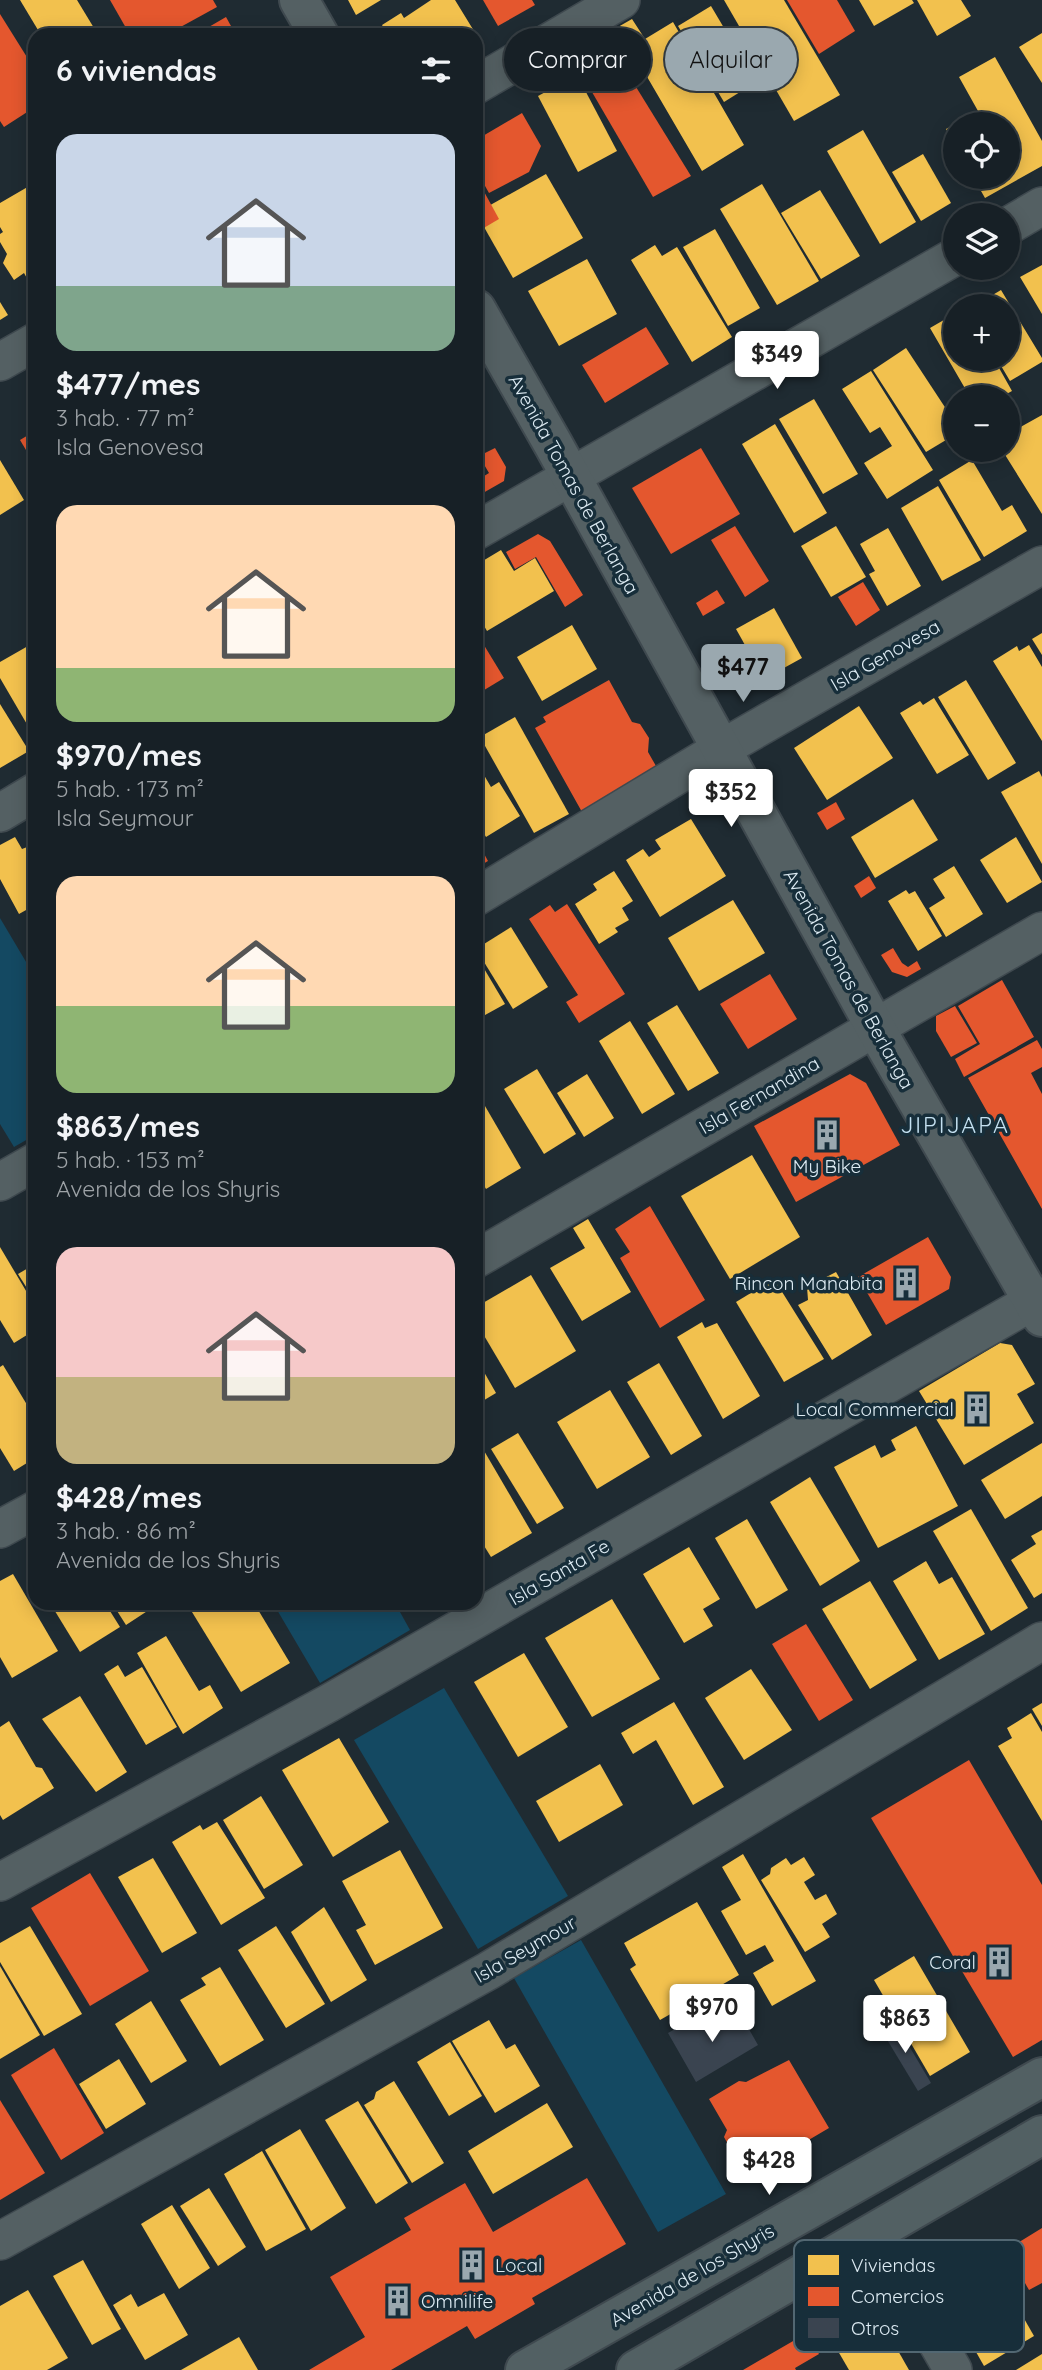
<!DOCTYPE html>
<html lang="es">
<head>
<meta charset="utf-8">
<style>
  :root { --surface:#172026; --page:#20282e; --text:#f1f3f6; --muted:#9ea3a7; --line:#363e43; --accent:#9aa8af }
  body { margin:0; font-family:Quicksand,sans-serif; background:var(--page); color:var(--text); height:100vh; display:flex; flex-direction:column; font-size:26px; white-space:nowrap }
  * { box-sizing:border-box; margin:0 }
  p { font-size:23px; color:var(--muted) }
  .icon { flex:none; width:38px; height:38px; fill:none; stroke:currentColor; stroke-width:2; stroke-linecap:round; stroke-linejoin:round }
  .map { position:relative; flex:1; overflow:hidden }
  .side { position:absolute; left:28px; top:28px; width:455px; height:1582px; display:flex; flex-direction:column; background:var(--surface); border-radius:21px; box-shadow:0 4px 18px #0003,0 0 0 2px var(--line) }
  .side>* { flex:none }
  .guide { position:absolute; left:504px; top:28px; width:432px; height:63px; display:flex; gap:14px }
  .fabs { position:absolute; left:943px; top:112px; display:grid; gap:14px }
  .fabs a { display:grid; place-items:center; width:77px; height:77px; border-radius:50%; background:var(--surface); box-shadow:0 4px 18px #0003,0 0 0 2px var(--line); font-size:35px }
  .price { position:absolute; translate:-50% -60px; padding:0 16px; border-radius:7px; background:#fff; color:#222; font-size:23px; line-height:46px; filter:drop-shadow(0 2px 4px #0008) }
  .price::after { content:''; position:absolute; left:50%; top:42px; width:21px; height:16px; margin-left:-10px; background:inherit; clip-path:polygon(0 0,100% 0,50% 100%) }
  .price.current { background:var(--accent); color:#111 }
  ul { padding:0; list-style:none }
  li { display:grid; align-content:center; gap:14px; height:371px; padding:0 28px }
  li span { display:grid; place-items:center; height:217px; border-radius:21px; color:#555 }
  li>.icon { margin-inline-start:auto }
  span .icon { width:126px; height:126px; fill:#fffc; stroke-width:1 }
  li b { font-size:30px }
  h2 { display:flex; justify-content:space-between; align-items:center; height:84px; padding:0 28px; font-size:30px }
  .chip { padding:0 24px; border-radius:32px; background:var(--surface); box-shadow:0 4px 18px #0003,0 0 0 2px var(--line); font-size:24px; line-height:63px }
  .chip.current { background:var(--accent); color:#111 }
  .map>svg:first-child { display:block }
</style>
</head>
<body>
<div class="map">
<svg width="1042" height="2370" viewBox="0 0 1042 2370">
  <rect width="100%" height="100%" fill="#1f2b32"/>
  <!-- green -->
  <g fill="#144962">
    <polygon points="0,918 35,977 35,1135 14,1147 0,1124"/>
    <polygon points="273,1603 395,1603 410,1630 320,1683"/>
    <polygon points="444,1688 568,1896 478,1949 354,1740"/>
    <polygon points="581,1940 726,2194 658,2232 514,1978"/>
  </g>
  <!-- homes -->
  <g fill="#f2c14e">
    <polygon points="20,0 77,0 97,33 41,35"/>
    <polygon points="348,0 381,0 356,15"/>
    <polygon points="431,0 455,0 474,31 468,35 388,35 382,25 401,13 404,18"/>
    <polygon points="724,0 784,0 840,95 794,121"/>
    <polygon points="859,0 912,0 914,3 874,26"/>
    <polygon points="917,0 961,0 971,16 937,36"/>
    <polygon points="711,6 756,82 724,102 678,26"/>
    <polygon points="632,19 645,39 673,22 744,145 702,171 618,27"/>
    <polygon points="1042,33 1042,83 1019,47"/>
    <polygon points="995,57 1042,141 1042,166 985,198 973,177 1008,177 1008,124 956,124 956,146 946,129 978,111 959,77"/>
    <polygon points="577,75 617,151 578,172 538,96"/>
    <polygon points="863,130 916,222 880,244 827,151"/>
    <polygon points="923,154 951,203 921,221 892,172"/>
    <polygon points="546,174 583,238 513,278 476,213"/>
    <polygon points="762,184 819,281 777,305 720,209"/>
    <polygon points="31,185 35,192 35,278 29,282 24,273 14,280 3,263 7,254 0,242 0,234 3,232 0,227 0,203"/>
    <polygon points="820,190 860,256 821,279 781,213"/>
    <polygon points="715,229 760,308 728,326 683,247"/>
    <polygon points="655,245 662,256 677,247 732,337 692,362 631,260"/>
    <polygon points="587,259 617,314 559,346 528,291"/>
    <polygon points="1042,265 1042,314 1020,277"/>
    <polygon points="1001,290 1042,358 1042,362 1010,381 997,359 1008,359 1008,306 974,306"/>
    <polygon points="0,302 8,315 0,320"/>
    <polygon points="949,317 956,328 956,359 994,359 1012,391 1001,397 970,397 930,328"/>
    <polygon points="906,348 956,424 956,434 926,452 873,370"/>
    <polygon points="871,371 933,470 887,499 864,463 892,446 880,427 870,433 842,389"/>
    <polygon points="35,382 35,403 26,387"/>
    <polygon points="814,399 858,474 823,494 779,419"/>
    <polygon points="1042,415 1042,514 1002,450 1008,450 1008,434"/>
    <polygon points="775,424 827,513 794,533 742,444"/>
    <polygon points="0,460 24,500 0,515"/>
    <polygon points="972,460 1002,511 1012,505 1027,531 984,557 939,480"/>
    <polygon points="938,486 981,560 942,581 901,508"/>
    <polygon points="836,526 866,577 831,597 801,546"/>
    <polygon points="888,528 921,586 887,606 869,574 875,571 860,544"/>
    <polygon points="501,550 514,571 535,558 554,591 487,631 476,612 476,565"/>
    <polygon points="774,608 802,658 764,679 736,629"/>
    <polygon points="572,625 597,669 542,701 517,657"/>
    <polygon points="1042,633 1042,655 1032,639"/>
    <polygon points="35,642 35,738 0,678 0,662"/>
    <polygon points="1029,645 1042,667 1042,741 993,661 1017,646 1019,651"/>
    <polygon points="966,680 1016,763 988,780 938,697"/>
    <polygon points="934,698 969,755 937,774 900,713 920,701 923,705"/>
    <polygon points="0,704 29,751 0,768"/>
    <polygon points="859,706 893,758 827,800 794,748"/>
    <polygon points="515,717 569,814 534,833 480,737"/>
    <polygon points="481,770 491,787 499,782 520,816 486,837 476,820 476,774"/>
    <polygon points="1039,771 1042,777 1042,864 1001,792"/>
    <polygon points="913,799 938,840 875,878 851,837"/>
    <polygon points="691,819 726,876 660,917 626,860 643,849 649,857 661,849 655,840"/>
    <polygon points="15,837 22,849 35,844 35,905 19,914 0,879 0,845"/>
    <polygon points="1016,837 1042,882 1007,903 980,860"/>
    <polygon points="954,866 983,914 946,937 929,908 945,898 933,879"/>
    <polygon points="614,871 633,901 622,908 629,920 615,928 618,932 599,944 575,904 597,890 593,884"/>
    <polygon points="906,890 909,894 915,891 942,936 918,951 888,901"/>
    <polygon points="733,900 765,953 699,991 668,938"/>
    <polygon points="511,927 548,987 513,1009 476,949"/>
    <polygon points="476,955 505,1004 476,1020"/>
    <polygon points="677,1005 719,1073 688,1091 647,1023"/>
    <polygon points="630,1021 675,1094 642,1114 599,1041"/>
    <polygon points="537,1069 576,1134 544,1154 504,1089"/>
    <polygon points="587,1074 614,1118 584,1137 557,1093"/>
    <polygon points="485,1106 521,1168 486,1189 476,1172 476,1111"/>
    <polygon points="752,1155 800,1237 730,1279 681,1196"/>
    <polygon points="588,1219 631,1292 582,1321 550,1268 585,1248 573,1228"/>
    <polygon points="0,1247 35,1306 35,1330 14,1343 0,1320"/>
    <polygon points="35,1264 35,1301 18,1274"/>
    <polygon points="836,1272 872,1335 832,1360 798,1305 808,1300 807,1287"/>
    <polygon points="531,1275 576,1351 515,1388 476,1322 476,1307"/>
    <polygon points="774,1279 824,1359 784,1382 736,1302"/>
    <polygon points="702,1322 705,1328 717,1323 760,1396 723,1419 677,1337"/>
    <polygon points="1000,1343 1012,1345 1035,1384 1017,1394 1034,1423 964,1465 919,1391"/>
    <polygon points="476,1358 496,1393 476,1405"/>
    <polygon points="659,1363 702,1436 671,1455 627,1382"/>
    <polygon points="3,1365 35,1418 35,1458 14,1471 0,1448 0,1367"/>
    <polygon points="610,1390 650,1457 597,1489 557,1422"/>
    <polygon points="916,1426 958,1506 878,1548 834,1467 875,1445 881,1458 896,1450 891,1440"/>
    <polygon points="518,1433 564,1508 537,1524 491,1449"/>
    <polygon points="476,1437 532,1533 491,1557 476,1533"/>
    <polygon points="1042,1443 1042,1496 1005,1519 981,1480"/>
    <polygon points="810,1477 860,1561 820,1586 770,1502"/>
    <polygon points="971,1509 1028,1608 991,1631 933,1531"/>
    <polygon points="747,1519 788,1590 756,1609 715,1538"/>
    <polygon points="1042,1530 1042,1593 1034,1598 1011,1560 1036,1544 1031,1536"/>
    <polygon points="689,1547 720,1599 703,1609 713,1626 684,1643 643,1574"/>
    <polygon points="926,1561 939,1584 952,1577 985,1634 939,1660 893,1581"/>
    <polygon points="13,1574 58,1651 12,1678 0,1657 0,1581"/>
    <polygon points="870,1581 917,1660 870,1689 822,1609"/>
    <polygon points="612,1599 660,1679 592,1717 545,1638"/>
    <polygon points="50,1603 105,1603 120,1627 80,1652"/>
    <polygon points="112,1603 153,1603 155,1606 126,1625"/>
    <polygon points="207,1603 254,1603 290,1663 241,1692 192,1612"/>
    <polygon points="166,1636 199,1691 210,1685 223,1708 183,1734 137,1653"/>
    <polygon points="524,1653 568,1727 518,1757 474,1682"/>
    <polygon points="118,1665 125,1677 142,1667 177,1727 146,1745 104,1674"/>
    <polygon points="751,1669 792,1730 744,1760 705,1698"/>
    <polygon points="80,1696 127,1772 96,1792 42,1719"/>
    <polygon points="674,1702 724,1787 693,1805 656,1740 633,1754 621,1733"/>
    <polygon points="1042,1703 1042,1726 1032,1709"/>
    <polygon points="1031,1713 1042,1732 1042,1821 998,1746 1012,1738 1007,1728"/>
    <polygon points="9,1721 36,1767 42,1768 54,1788 3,1820 0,1815 0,1727"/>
    <polygon points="339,1738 389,1822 333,1857 282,1770"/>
    <polygon points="600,1764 623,1805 559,1842 536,1801"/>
    <polygon points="261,1796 303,1865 264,1889 223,1820"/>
    <polygon points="217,1822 265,1898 221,1925 172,1842 200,1825 203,1830"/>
    <polygon points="400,1850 443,1928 375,1965 356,1930 366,1925 342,1881"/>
    <polygon points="743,1854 816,1981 772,2006 753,1973 774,1961 765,1945 746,1955 721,1911 741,1900 722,1867"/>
    <polygon points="804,1857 815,1875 804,1882 815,1900 826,1894 837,1914 822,1924 830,1937 805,1952 761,1880 770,1874 771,1868 786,1858 791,1865"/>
    <polygon points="153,1858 197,1933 162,1953 118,1877"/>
    <polygon points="697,1902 739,1975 660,2020 630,1969 636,1965 624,1943"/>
    <polygon points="324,1907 367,1980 331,2002 291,1932"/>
    <polygon points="30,1926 82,2014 44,2036 0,1962 0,1943"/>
    <polygon points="276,1926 325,2004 286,2028 238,1950"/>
    <polygon points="914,1956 970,2052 930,2076 874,1980"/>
    <polygon points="0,1966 40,2035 0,2059"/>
    <polygon points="220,1967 264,2040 220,2066 180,2000 206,1985 201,1978"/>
    <polygon points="151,2001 187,2061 151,2083 115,2024"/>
    <polygon points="489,2020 506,2049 515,2044 540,2086 495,2113 452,2041"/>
    <polygon points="450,2042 482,2096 449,2116 417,2062"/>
    <polygon points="119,2059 146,2104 106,2129 79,2084"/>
    <polygon points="394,2081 444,2163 412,2183 364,2105 374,2099 376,2092"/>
    <polygon points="358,2101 408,2183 376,2204 325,2120"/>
    <polygon points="547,2103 573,2147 493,2194 468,2151"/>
    <polygon points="300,2129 346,2208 311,2231 265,2150"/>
    <polygon points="262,2151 306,2229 266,2251 224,2174"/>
    <polygon points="209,2188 246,2247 218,2266 180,2206"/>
    <polygon points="172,2205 210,2268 179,2289 141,2224"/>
    <polygon points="986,2252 1034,2336 984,2366 935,2280"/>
    <polygon points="83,2260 121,2329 92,2345 53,2276"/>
    <polygon points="28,2290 68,2358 47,2370 0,2370 0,2306"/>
    <polygon points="164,2293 188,2335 145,2360 113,2305 131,2294 138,2307"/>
    <polygon points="876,2312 909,2370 849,2370 831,2339"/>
    <polygon points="239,2337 258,2370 181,2370"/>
    <polygon points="1042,2354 1042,2370 1016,2370"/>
  </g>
  <!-- shops -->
  <g fill="#e4572e">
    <polygon points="110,0 213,0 217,7 166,35 130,35"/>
    <polygon points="483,0 532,0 535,5 498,26"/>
    <polygon points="787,0 837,0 855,31 819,54"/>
    <polygon points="0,14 35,70 35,107 4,127 0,121"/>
    <polygon points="226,17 236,35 195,35"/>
    <polygon points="620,61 691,176 653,197 585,80"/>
    <polygon points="522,113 541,146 529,172 489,193 476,170 476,140"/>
    <polygon points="476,177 499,219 482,229 476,214"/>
    <polygon points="646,327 669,364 605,403 582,365"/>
    <polygon points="35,431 35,465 20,440"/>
    <polygon points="495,448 506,467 504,481 476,497 476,481 489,473 479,456"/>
    <polygon points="701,448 740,514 671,554 632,488"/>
    <polygon points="735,526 769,581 745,597 711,540"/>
    <polygon points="538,534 550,541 583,595 565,607 536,557 515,569 506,552"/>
    <polygon points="863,582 880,610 856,626 838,597"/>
    <polygon points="717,590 725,603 703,616 696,603"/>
    <polygon points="476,632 504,678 476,695"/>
    <polygon points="609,680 632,722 640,724 649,738 648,752 656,766 582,812 535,728 546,722 543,717"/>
    <polygon points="836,802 845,819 827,830 817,813"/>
    <polygon points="476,839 488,861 476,868"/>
    <polygon points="869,876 876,888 861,898 854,886"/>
    <polygon points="567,904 625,994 579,1023 566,1002 578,995 529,919 550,905 555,912"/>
    <polygon points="893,948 902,963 908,967 917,961 921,969 907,977 892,972 881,955"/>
    <polygon points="770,974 797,1019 748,1049 720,1004"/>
    <polygon points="1002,980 1034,1037 964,1077 955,1059 980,1044 958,1006"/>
    <polygon points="955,1006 977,1043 951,1057 936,1031 936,1016"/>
    <polygon points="1037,1040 1042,1049 1042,1067 1031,1073 1042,1094 1042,1209 968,1078"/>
    <polygon points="850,1074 866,1083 900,1145 796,1202 754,1126"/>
    <polygon points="650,1206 705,1300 660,1328 620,1258 630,1252 615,1229"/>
    <polygon points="928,1237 951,1277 949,1289 886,1325 858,1277"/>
    <polygon points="806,1624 853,1700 819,1721 772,1644"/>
    <polygon points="969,1760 1042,1885 1042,2040 1013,2057 871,1818"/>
    <polygon points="90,1873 149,1971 90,2006 31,1908"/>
    <polygon points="54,2048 104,2133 61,2160 11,2075"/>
    <polygon points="789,2060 829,2128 746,2177 724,2137 727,2130 709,2099 739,2081 746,2082"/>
    <polygon points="0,2100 45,2173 0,2200"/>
    <polygon points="587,2178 626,2244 532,2298 535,2304 475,2339 467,2326 391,2370 309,2370 365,2337 330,2277 411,2230 404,2218 465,2183 493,2232"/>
    <polygon points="1042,2228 1042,2283 1029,2290 1006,2250"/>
    <polygon points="807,2333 819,2354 795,2368 796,2370 743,2370"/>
  </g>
  <!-- building -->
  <g fill="#3a4450">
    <polygon points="738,2010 758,2045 696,2082 668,2033 696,2017 703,2030"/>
    <polygon points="893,2019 931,2083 918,2091 880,2028"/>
  </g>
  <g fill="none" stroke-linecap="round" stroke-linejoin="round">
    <!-- minor casing -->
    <g stroke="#3f494f" stroke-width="40">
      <g id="minor">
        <polyline points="476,85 621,0"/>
        <polyline points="1008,226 1042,206"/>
        <polyline points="0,362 35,342"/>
        <polyline points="476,531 956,256"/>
        <polyline points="0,813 35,792"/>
        <polyline points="476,897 721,749 1042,565"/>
        <polyline points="0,1182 35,1162"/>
        <polyline points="476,1259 1042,931"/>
        <polyline points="0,1529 35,1510"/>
        <polyline points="0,1882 329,1703 1042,1296"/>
        <polyline points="874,2233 953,2370"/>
        <polyline points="0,2241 488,1971 1042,1641"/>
      </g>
    </g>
    <!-- tertiary casing -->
    <g stroke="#3f494f" stroke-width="42">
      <g id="tertiary">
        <polyline points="299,0 319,35"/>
        <polyline points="476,309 553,444 885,1045 1042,1317"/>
      </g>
    </g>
    <!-- secondary casing -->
    <g stroke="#3f494f" stroke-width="42">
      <g id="secondary">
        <polyline points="525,2370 1042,2077"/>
        <polyline points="636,2370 1042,2135"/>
      </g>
    </g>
    <!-- minor -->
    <use href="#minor" stroke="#546063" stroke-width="37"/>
    <!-- tertiary -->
    <use href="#tertiary" stroke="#546063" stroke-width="38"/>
    <!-- secondary -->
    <use href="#secondary" stroke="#526063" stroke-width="38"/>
  </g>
  <!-- icons -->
  <defs>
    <g id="building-bare" transform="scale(2.415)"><path d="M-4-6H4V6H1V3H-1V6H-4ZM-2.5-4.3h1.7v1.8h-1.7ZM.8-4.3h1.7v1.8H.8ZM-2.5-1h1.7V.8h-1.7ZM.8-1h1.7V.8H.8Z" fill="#9aa8af" stroke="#172e3a" stroke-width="2.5" paint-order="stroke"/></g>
  </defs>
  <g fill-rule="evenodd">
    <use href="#building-bare" x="827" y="1135"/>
    <use href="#building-bare" x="906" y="1283"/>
    <use href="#building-bare" x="977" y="1409"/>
    <use href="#building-bare" x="999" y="1962"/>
    <use href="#building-bare" x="472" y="2265"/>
    <use href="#building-bare" x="398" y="2301"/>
  </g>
  <g text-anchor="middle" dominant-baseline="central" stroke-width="7" stroke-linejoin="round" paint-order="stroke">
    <!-- street labels -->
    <g font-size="19" fill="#ddebf3" stroke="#172e3a">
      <text transform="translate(574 484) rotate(61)">Avenida Tomas de Berlanga</text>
      <text transform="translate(885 655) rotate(-30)">Isla Genovesa</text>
      <text transform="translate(849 979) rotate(61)">Avenida Tomas de Berlanga</text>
      <text transform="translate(759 1095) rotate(-30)">Isla Fernandina</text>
      <text transform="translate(559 1572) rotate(-30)">Isla Santa Fe</text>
      <text transform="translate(525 1949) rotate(-30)">Isla Seymour</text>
      <text transform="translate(692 2275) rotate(-30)">Avenida de los Shyris</text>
    </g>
    <!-- poi labels -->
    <g font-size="19" fill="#ddebf3" stroke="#172e3a" text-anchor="end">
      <text x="827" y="1166" text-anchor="middle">My Bike</text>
      <text x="883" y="1283">Rincon Manabita</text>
      <text x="954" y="1409">Local Commercial</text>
      <text x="976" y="1962">Coral</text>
      <text x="495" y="2265" text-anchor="start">Local</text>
      <text x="421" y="2301" text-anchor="start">Omnilife</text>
    </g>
    <!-- quarter labels -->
    <g font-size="23" letter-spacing="2" fill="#c5e1f1" stroke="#172e3a">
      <text x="955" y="1124">JIPIJAPA</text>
    </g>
  </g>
  <!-- legend -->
  <rect x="794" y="2240" width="230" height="112" rx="10" fill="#172e3a" stroke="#526772" stroke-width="2"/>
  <rect x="808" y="2255" width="31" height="20" fill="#f2c14e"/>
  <rect x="808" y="2287" width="31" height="19" fill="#e4572e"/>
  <rect x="808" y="2318" width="31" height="20" fill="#3a4450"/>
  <g font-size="19" fill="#ddebf3">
    <text x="851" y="2272">Viviendas</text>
    <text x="851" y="2303">Comercios</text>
    <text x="851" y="2335">Otros</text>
  </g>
</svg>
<div class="fabs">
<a><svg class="icon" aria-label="locate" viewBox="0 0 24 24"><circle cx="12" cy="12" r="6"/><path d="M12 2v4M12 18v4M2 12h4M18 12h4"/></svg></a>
<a><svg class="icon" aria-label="layers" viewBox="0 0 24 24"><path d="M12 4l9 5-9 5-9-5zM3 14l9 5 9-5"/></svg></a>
<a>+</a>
<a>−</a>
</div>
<b class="price" style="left:777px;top:391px">$349</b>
<b class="price current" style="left:743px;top:704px">$477</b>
<b class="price" style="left:731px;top:829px">$352</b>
<b class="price" style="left:712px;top:2044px">$970</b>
<b class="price" style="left:905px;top:2055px">$863</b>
<b class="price" style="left:769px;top:2197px">$428</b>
<div class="guide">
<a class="chip">Comprar</a>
<a class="chip current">Alquilar</a>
</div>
<section class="side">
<h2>6 viviendas<svg class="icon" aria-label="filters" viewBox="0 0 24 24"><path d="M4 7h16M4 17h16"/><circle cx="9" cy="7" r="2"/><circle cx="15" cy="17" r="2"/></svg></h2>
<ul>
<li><span style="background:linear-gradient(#c9d6e8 70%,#7fa58c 0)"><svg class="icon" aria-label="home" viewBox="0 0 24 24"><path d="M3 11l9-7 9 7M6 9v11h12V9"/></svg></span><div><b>$477/mes</b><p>3 hab. · 77 m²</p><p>Isla Genovesa</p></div></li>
<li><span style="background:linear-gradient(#ffd9b3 75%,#8fb573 0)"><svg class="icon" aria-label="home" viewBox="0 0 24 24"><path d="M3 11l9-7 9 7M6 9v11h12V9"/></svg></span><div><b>$970/mes</b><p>5 hab. · 173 m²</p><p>Isla Seymour</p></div></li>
<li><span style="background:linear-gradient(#ffd9b3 60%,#8fb573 0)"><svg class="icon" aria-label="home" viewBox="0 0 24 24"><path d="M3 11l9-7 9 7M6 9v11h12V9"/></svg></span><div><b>$863/mes</b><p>5 hab. · 153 m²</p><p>Avenida de los Shyris</p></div></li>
<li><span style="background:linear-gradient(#f6c9c9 60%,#c2b280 0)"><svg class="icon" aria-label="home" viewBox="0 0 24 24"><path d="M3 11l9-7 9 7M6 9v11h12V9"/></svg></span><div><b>$428/mes</b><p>3 hab. · 86 m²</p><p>Avenida de los Shyris</p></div></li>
</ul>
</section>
</div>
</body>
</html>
